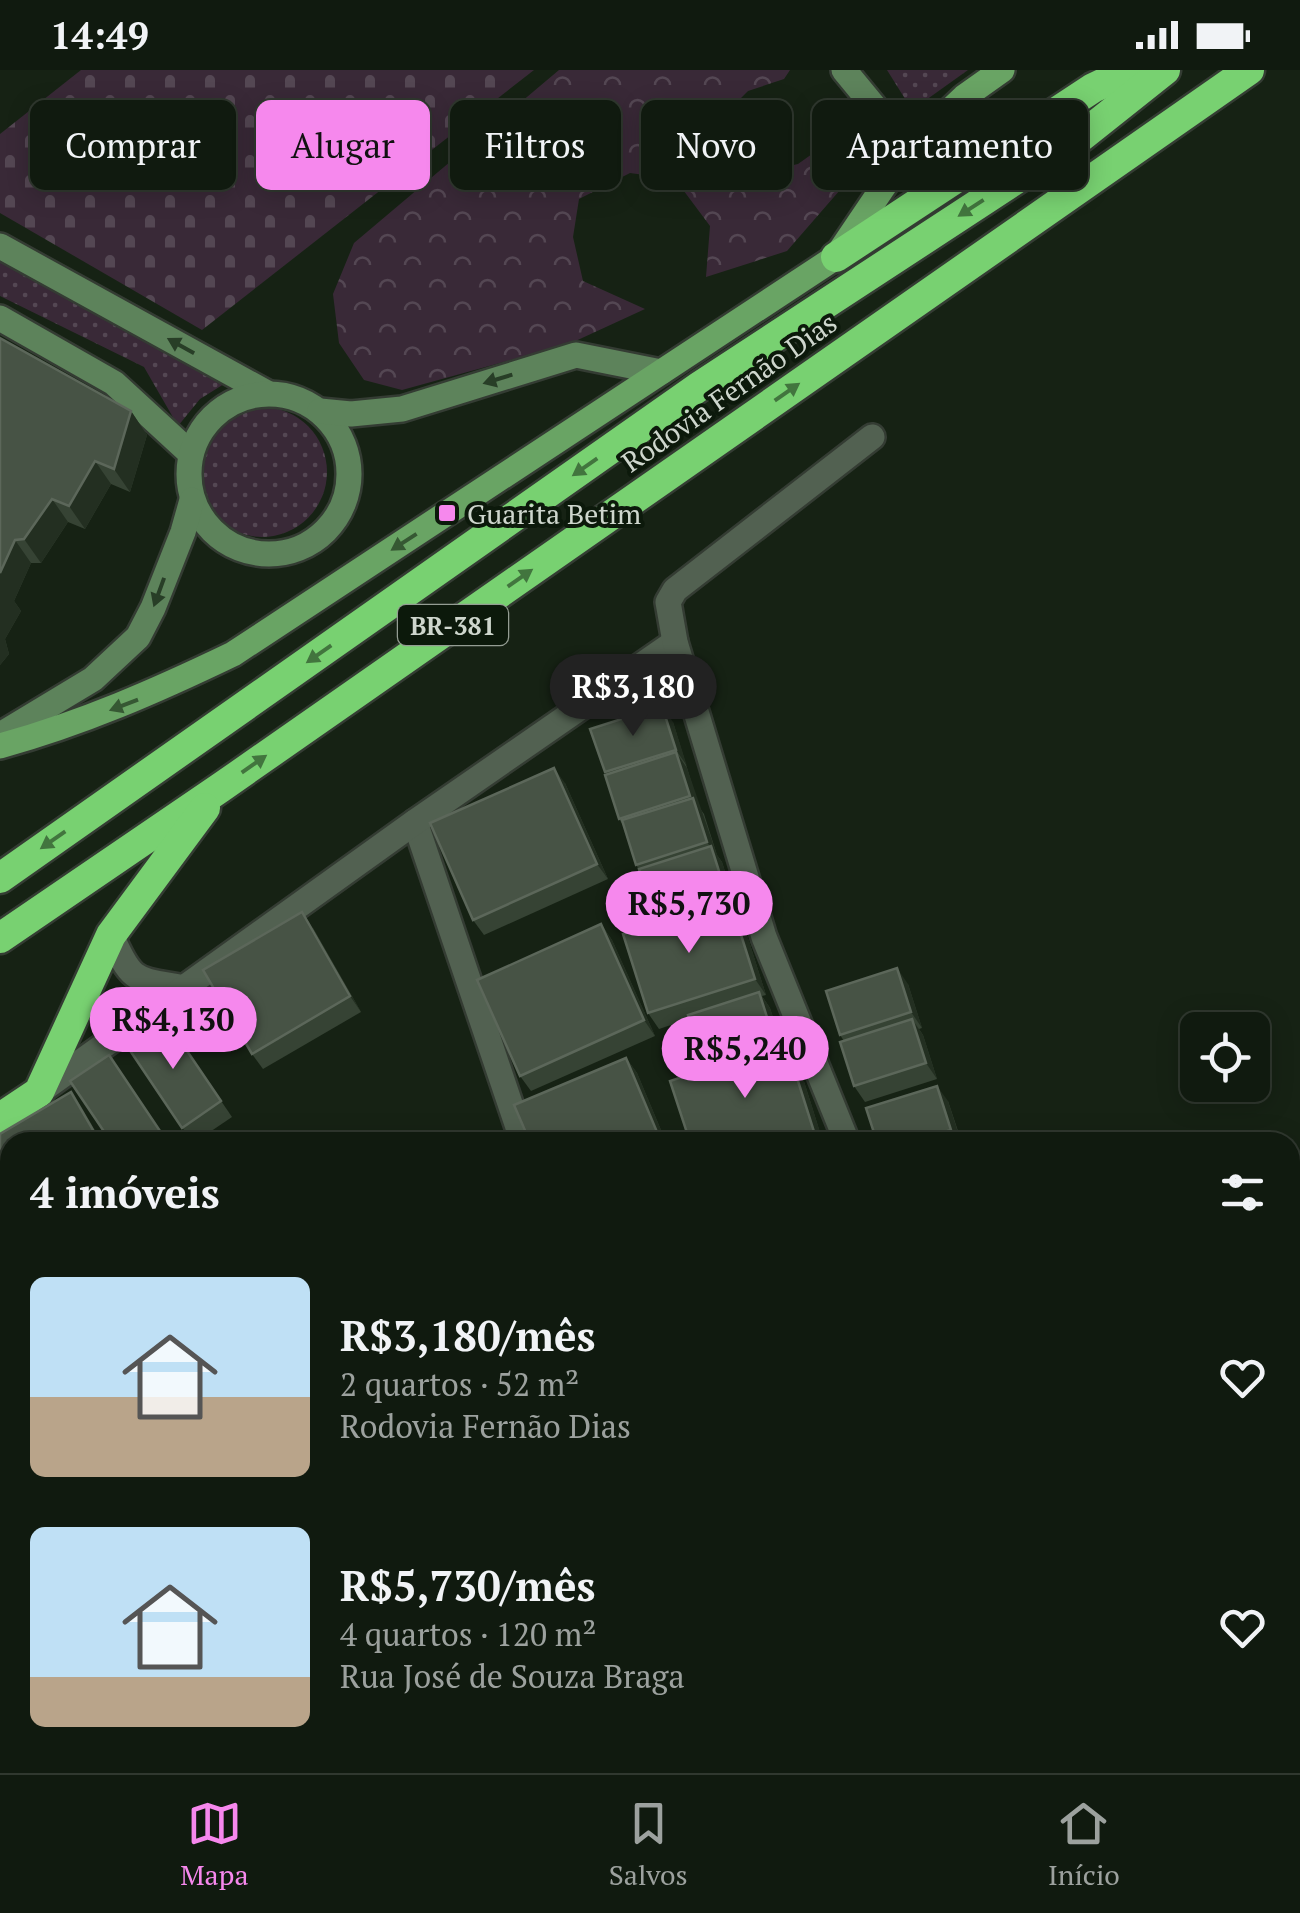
<!DOCTYPE html>
<html lang="pt">
<head>
<meta charset="utf-8">
<style>
  :root { --surface:#101a0f; --page:#1e271d; --text:#f1f3f6; --muted:#9ca19e; --line:#30382f; --accent:#f688ed }
  body { margin:0; font-family:"PT Serif",serif; background:var(--page); color:var(--text); height:100vh; display:flex; flex-direction:column; font-size:38px; white-space:nowrap }
  * { box-sizing:border-box; margin:0 }
  p { font-size:32px; color:var(--muted) }
  .icon { flex:none; width:55px; height:55px; fill:none; stroke:currentColor; stroke-width:2; stroke-linecap:round; stroke-linejoin:round }
  .map { position:relative; flex:1; overflow:hidden }
  .sheet { position:absolute; left:0px; top:1062px; width:1300px; height:642px; display:flex; flex-direction:column; background:var(--surface); border-radius:30px 30px 0 0; box-shadow:0 5px 25px #0003,0 0 0 2px var(--line) }
  .sheet>* { flex:none }
  .hud { position:absolute; left:30px; top:30px; width:1240px; height:90px; display:flex; gap:20px }
  .fabs { position:absolute; left:1180px; top:942px; display:grid; gap:20px }
  .fabs a { display:grid; place-items:center; width:90px; height:90px; border-radius:15px; background:var(--surface); box-shadow:0 5px 25px #0003,0 0 0 2px var(--line); font-size:50px }
  .price { position:absolute; translate:-50% -85px; padding:0 22px; border-radius:35px; background:var(--accent); color:#111; font-size:32px; line-height:65px; filter:drop-shadow(0 2px 5px #0008) }
  .price::after { content:''; position:absolute; left:50%; top:60px; width:30px; height:22px; margin-left:-15px; background:inherit; clip-path:polygon(0 0,100% 0,50% 100%) }
  .price.selected { background:#222; color:#fff }
  ul { padding:0; list-style:none }
  li { display:flex; align-items:center; gap:30px; height:250px; padding:0 30px }
  li span { display:grid; place-items:center; flex:none; width:280px; height:200px; border-radius:15px; color:#555 }
  li>.icon { margin-inline-start:auto }
  span .icon { width:120px; height:120px; fill:#fffc; stroke-width:1 }
  li b { font-size:42px }
  h2 { display:flex; justify-content:space-between; align-items:center; height:120px; padding:0 30px; font-size:42px }
  .chip { padding:0 35px; border-radius:15px; background:var(--surface); box-shadow:0 5px 25px #0003,0 0 0 2px var(--line); font-size:35px; line-height:90px }
  .chip.selected { background:var(--accent); color:#111 }
  .status { display:flex; justify-content:space-between; align-items:center; height:70px; padding:0 50px; background:var(--surface); direction:ltr }
  .status svg { height:28px; fill:currentColor }
  .menu { display:flex; justify-content:space-around; align-items:center; height:140px; border-top:2px solid var(--line); background:var(--surface); font-size:28px; color:var(--muted) }
  .menu a { display:grid; justify-items:center; gap:5px }
  .menu .selected { color:var(--accent) }
  .map>svg:first-child { display:block }
</style>
</head>
<body>
<div class="status"><b>14:49</b><svg viewBox="0 0 49 12"><path d="M0 12V9h3v3zM5 12V6h3v6zM10 12V3h3v9zM15 12V0h3v12zM26 1h20v11H26zM47 4h2v5h-2z"/></svg></div>
<div class="map">
<svg width="1300" height="1703" viewBox="0 0 1300 1703">
  <defs>
    <pattern id="grass-dots" width="8" height="8" patternUnits="userSpaceOnUse" patternTransform="scale(2.5)"><rect width="8" height="8" fill="#392937"/><path d="M2 2h.1M6 6h.1" fill="none" stroke="#544753" stroke-width="1.8" stroke-linecap="round"/></pattern>
    <pattern id="forest-crowns" width="20" height="18" patternUnits="userSpaceOnUse" patternTransform="scale(2.5)"><rect width="20" height="18" fill="#392937"/><path d="M2 6a3 3 0 1 1 6 0M12 15a3 3 0 1 1 6 0" fill="none" stroke="#544753"/></pattern>
    <pattern id="cemetery-stones" width="16" height="16" patternUnits="userSpaceOnUse" patternTransform="scale(2.5)"><rect width="16" height="16" fill="#392937"/><path d="M2 7V4a2 2 0 0 1 4 0v3zM10 15v-3a2 2 0 0 1 4 0v3z" fill="#544753"/></pattern>
  </defs>
  <rect width="100%" height="100%" fill="#162214"/>
  <!-- grass -->
  <g fill="url(#grass-dots)">
    <polygon points="887,0 968,0 912,40"/>
    <polygon points="0,177 232,309 200,329 178,356 144,297 0,226"/>
    <circle cx="262" cy="402" r="65"/>
  </g>
  <!-- forest -->
  <polygon fill="url(#forest-crowns)" points="559,0 790,0 784,9 748,21 711,58 755,104 798,94 850,57 873,82 787,181 706,207 710,156 675,109 630,103 579,129 573,167 583,211 645,239 569,274 402,320 364,310 339,273 333,224 354,173"/>
  <!-- cemetery -->
  <polygon fill="url(#cemetery-stones)" points="81,0 534,0 202,260 0,143 0,64"/>
  <g fill="none" stroke-linecap="round" stroke-linejoin="round">
    <!-- street casing -->
    <g stroke="#343c33" stroke-width="30">
      <g id="street">
        <polyline points="415,752 523,1072"/>
        <path d="M111,865C132,914 135,909 186,918"/>
        <polyline points="39,1022 415,752 675,572"/>
        <polyline points="847,1072 764,867 675,572 668,532 675,520 872,367"/>
        <polyline points="0,1375 10,1370"/>
        <polyline points="1290,1684 1300,1697"/>
        <polyline points="903,1695 910,1703"/>
        <polyline points="719,1703 736,1695"/>
      </g>
    </g>
    <!-- secondary casing -->
    <g stroke="#343c33" stroke-width="30">
      <g id="secondary">
        <polyline points="844,0 909,79"/>
        <polyline points="0,176 267,323"/>
        <polyline points="0,248 114,313 190,383"/>
        <circle cx="269" cy="404" r="80"/>
        <polyline points="320,341 351,344 402,339 576,285 661,302"/>
        <polyline points="0,665 93,609 138,567 153,538 183,462 192,430"/>
      </g>
    </g>
    <!-- primary casing -->
    <g stroke="#343c33" stroke-width="30">
      <path id="primary" d="M0,676C83,653 156,621 233,584L836,187L909,79L964,27L1002,0"/>
    </g>
    <!-- highway casing -->
    <g stroke="#343c33" stroke-width="35">
      <g id="highway">
        <polyline points="836,187 1093,18 1132,0"/>
        <polyline points="0,808 700,316 1082,66 1165,0"/>
        <polyline points="0,868 220,718 1249,0"/>
        <polyline points="0,1048 39,1022 111,865 205,738"/>
      </g>
    </g>
    <!-- street -->
    <use href="#street" stroke="#526151" stroke-width="25"/>
    <!-- secondary -->
    <use href="#secondary" stroke="#5d835b" stroke-width="25"/>
    <!-- primary -->
    <use href="#primary" stroke="#69a464" stroke-width="25"/>
    <!-- highway -->
    <use href="#highway" stroke="#78d171" stroke-width="30"/>
  </g>
  <!-- wall -->
  <g fill="#364334">
    <polygon points="0,268 131,341 147,365 130,422 111,414 85,459 68,452 41,493 31,493 14,531 21,541 5,569 9,584 0,595"/>
    <polygon points="673,652 699,737 704,744 717,785 722,792 736,836 734,836 741,846 766,925 762,926 770,938 782,975 786,973 797,989 823,1072 690,1072 709,998 702,989 689,949 659,959 648,943 660,852 653,843 623,755 619,749 605,702"/>
    <polygon points="565,713 608,809 484,865 473,850"/>
    <polygon points="601,854 612,870 655,966 531,1021 520,1006"/>
    <polygon points="313,858 361,942 263,999 252,984"/>
    <polygon points="908,914 922,958 919,959 923,965 937,1009 865,1032 854,1016 844,971 840,965"/>
    <polygon points="164,947 232,1047 195,1072 192,1072 125,973"/>
    <polygon points="626,988 637,1003 666,1072 530,1072"/>
    <polygon points="948,1031 961,1070 963,1072 877,1072"/>
    <polygon points="0,1131 10,1148 10,1197 0,1203"/>
    <polygon points="264,1695 320,1695 303,1703 269,1703"/>
    <polygon points="625,1695 673,1695 678,1703 629,1703"/>
    <polygon points="676,1695 709,1695 694,1703 682,1703"/>
    <polygon points="1177,1695 1265,1695 1256,1703 1183,1703"/>
  </g>
  <!-- shaded-wall -->
  <g fill="#232f21">
    <polygon points="131,341 147,365 130,422 114,399"/>
    <polygon points="95,391 111,414 85,459 69,436"/>
    <polygon points="52,429 68,452 41,493 24,469"/>
    <polygon points="15,470 31,493 14,531 21,541 5,569 9,584 0,595 0,503"/>
    <polygon points="662,636 673,652 687,696 676,680"/>
    <polygon points="676,682 687,698 717,785 722,792 736,836 725,820 711,778 707,772 694,732 690,726"/>
    <polygon points="554,698 565,713 608,809 597,794"/>
    <polygon points="730,830 741,846 766,925 755,909"/>
    <polygon points="302,842 313,858 361,942 350,926"/>
    <polygon points="601,854 612,870 655,966 644,950"/>
    <polygon points="897,898 908,914 922,958 911,942"/>
    <polygon points="759,922 770,938 784,982 773,966"/>
    <polygon points="912,949 923,965 937,1009 926,993"/>
    <polygon points="786,973 797,989 823,1072 819,1072 816,1068"/>
    <polygon points="626,988 637,1003 666,1072 657,1062"/>
    <polygon points="937,1016 948,1031 961,1072 951,1060"/>
    <polygon points="71,1022 82,1038 102,1072 100,1072"/>
  </g>
  <!-- building -->
  <g fill="#475345" stroke="#5c675a" stroke-width="2.5">
    <polygon points="0,268 131,341 114,399 95,391 69,436 52,429 24,469 15,470 0,503"/>
    <polygon points="662,636 676,680 605,702 590,659"/>
    <polygon points="676,682 690,726 619,749 605,705"/>
    <polygon points="554,698 597,794 473,850 430,753"/>
    <polygon points="693,728 707,772 636,795 622,750"/>
    <polygon points="711,776 725,820 653,843 639,799"/>
    <polygon points="730,830 755,909 648,943 623,864"/>
    <polygon points="302,842 350,926 252,984 203,900"/>
    <polygon points="601,854 644,950 520,1006 477,910"/>
    <polygon points="897,898 911,942 840,965 826,921"/>
    <polygon points="759,922 773,966 702,989 688,945"/>
    <polygon points="164,947 221,1031 182,1058 125,973"/>
    <polygon points="912,949 926,993 854,1016 840,972"/>
    <polygon points="786,973 816,1068 803,1072 690,1072 670,1011"/>
    <polygon points="109,985 166,1070 161,1072 111,1072 70,1011"/>
    <polygon points="626,988 657,1062 631,1072 530,1072 514,1035"/>
    <polygon points="937,1016 951,1060 911,1072 877,1072 866,1038"/>
    <polygon points="71,1022 100,1072 10,1072 10,1146 0,1129 0,1064"/>
    <polygon points="0,1134 10,1152 10,1175 0,1180"/>
    <polygon points="3,1397 10,1411 10,1507 5,1509 0,1499 0,1398"/>
    <polygon points="94,1695 146,1695 150,1703 98,1703"/>
    <polygon points="204,1695 256,1695 260,1703 207,1703"/>
    <polygon points="458,1695 504,1695 508,1703 462,1703"/>
    <polygon points="510,1695 556,1695 560,1703 514,1703"/>
    <polygon points="571,1695 616,1695 620,1703 575,1703"/>
    <polygon points="625,1695 659,1695 644,1703 629,1703"/>
    <polygon points="852,1695 863,1695 869,1703 843,1703"/>
    <polygon points="937,1695 981,1695 971,1703 943,1703"/>
    <polygon points="986,1695 1043,1695 1049,1702 976,1703"/>
    <polygon points="1179,1695 1236,1695 1226,1703 1185,1703"/>
    <polygon points="446,1696 449,1703 433,1703"/>
  </g>
  <!-- one-way arrows -->
  <defs><path id="oneway-solid" d="M-6-.8H1V-3.2L6.5 0L1 3.2V.8H-6Z" transform="scale(2.5)"/></defs>
  <g fill="#42753e">
    <use href="#oneway-solid" transform="translate(971 138) rotate(147)"/>
    <use href="#oneway-solid" transform="translate(787 322) rotate(-35)"/>
    <use href="#oneway-solid" transform="translate(585 397) rotate(145)"/>
    <use href="#oneway-solid" transform="translate(520 508) rotate(-35)"/>
    <use href="#oneway-solid" transform="translate(319 584) rotate(145)"/>
    <use href="#oneway-solid" transform="translate(254 694) rotate(-35)"/>
    <use href="#oneway-solid" transform="translate(53 770) rotate(145)"/>
  </g>
  <g fill="#283e27">
    <use href="#oneway-solid" transform="translate(181 276) rotate(-151)"/>
    <use href="#oneway-solid" transform="translate(498 309) rotate(163)"/>
    <use href="#oneway-solid" transform="translate(159 522) rotate(110)"/>
  </g>
  <g fill="#365833">
    <use href="#oneway-solid" transform="translate(404 472) rotate(147)"/>
    <use href="#oneway-solid" transform="translate(124 635) rotate(159)"/>
  </g>
  <!-- markers -->
  <rect fill="#f688ed" stroke="#0c190b" stroke-width="4" x="437" y="433" width="20" height="20" rx="5"/>
  <g text-anchor="middle" dominant-baseline="central" stroke-width="8" stroke-linejoin="round" paint-order="stroke">
    <!-- shield labels -->
    <rect fill="#0c190b" stroke="#949d93" stroke-width="2.5" x="398" y="535" width="110" height="40" rx="8"/>
    <g font-size="25" font-weight="bold" fill="#ced6cd">
      <text x="453" y="555">BR-381</text>
    </g>
    <!-- street labels -->
    <g font-size="28" fill="#ced6cd" stroke="#0c190b">
      <text transform="translate(729 322) rotate(-35)">Rodovia Fernão Dias</text>
    </g>
    <!-- poi labels -->
    <g font-size="28" fill="#ced6cd" stroke="#0c190b" text-anchor="start">
      <text x="467" y="443">Guarita Betim</text>
    </g>
  </g>
</svg>
<div class="fabs">
<a><svg class="icon" aria-label="locate" viewBox="0 0 24 24"><circle cx="12" cy="12" r="6"/><path d="M12 2v4M12 18v4M2 12h4M18 12h4"/></svg></a>
</div>
<b class="price selected" style="left:633px;top:669px">R$3,180</b>
<b class="price" style="left:689px;top:886px">R$5,730</b>
<b class="price" style="left:173px;top:1002px">R$4,130</b>
<b class="price" style="left:745px;top:1031px">R$5,240</b>
<div class="hud">
<a class="chip">Comprar</a>
<a class="chip selected">Alugar</a>
<a class="chip">Filtros</a>
<a class="chip">Novo</a>
<a class="chip">Apartamento</a>
</div>
<section class="sheet">
<h2>4 imóveis<svg class="icon" aria-label="filters" viewBox="0 0 24 24"><path d="M4 7h16M4 17h16"/><circle cx="9" cy="7" r="2"/><circle cx="15" cy="17" r="2"/></svg></h2>
<ul>
<li><span style="background:linear-gradient(#bfe0f5 60%,#b9a48a 0)"><svg class="icon" aria-label="home" viewBox="0 0 24 24"><path d="M3 11l9-7 9 7M6 9v11h12V9"/></svg></span><div><b>R$3,180/mês</b><p>2 quartos · 52 m²</p><p>Rodovia Fernão Dias</p></div><svg class="icon" aria-label="heart" viewBox="0 0 24 24"><path d="M12 20l-8-8c-3-5 5-10 8-4 3-6 11-1 8 4z"/></svg></li>
<li><span style="background:linear-gradient(#bfe0f5 75%,#b9a48a 0)"><svg class="icon" aria-label="home" viewBox="0 0 24 24"><path d="M3 11l9-7 9 7M6 9v11h12V9"/></svg></span><div><b>R$5,730/mês</b><p>4 quartos · 120 m²</p><p>Rua José de Souza Braga</p></div><svg class="icon" aria-label="heart" viewBox="0 0 24 24"><path d="M12 20l-8-8c-3-5 5-10 8-4 3-6 11-1 8 4z"/></svg></li>
</ul>
</section>
</div>
<nav class="menu">
<a class="selected"><svg class="icon" aria-label="map" viewBox="0 0 24 24"><path d="M3 6l6-2 6 2 6-2v14l-6 2-6-2-6 2zM9 4v14M15 6v14"/></svg>Mapa</a>
<a><svg class="icon" aria-label="saved" viewBox="0 0 24 24"><path d="M7 4h10v16l-5-4-5 4z"/></svg>Salvos</a>
<a><svg class="icon" aria-label="home" viewBox="0 0 24 24"><path d="M3 11l9-7 9 7M6 9v11h12V9"/></svg>Início</a>
</nav>
</body>
</html>
